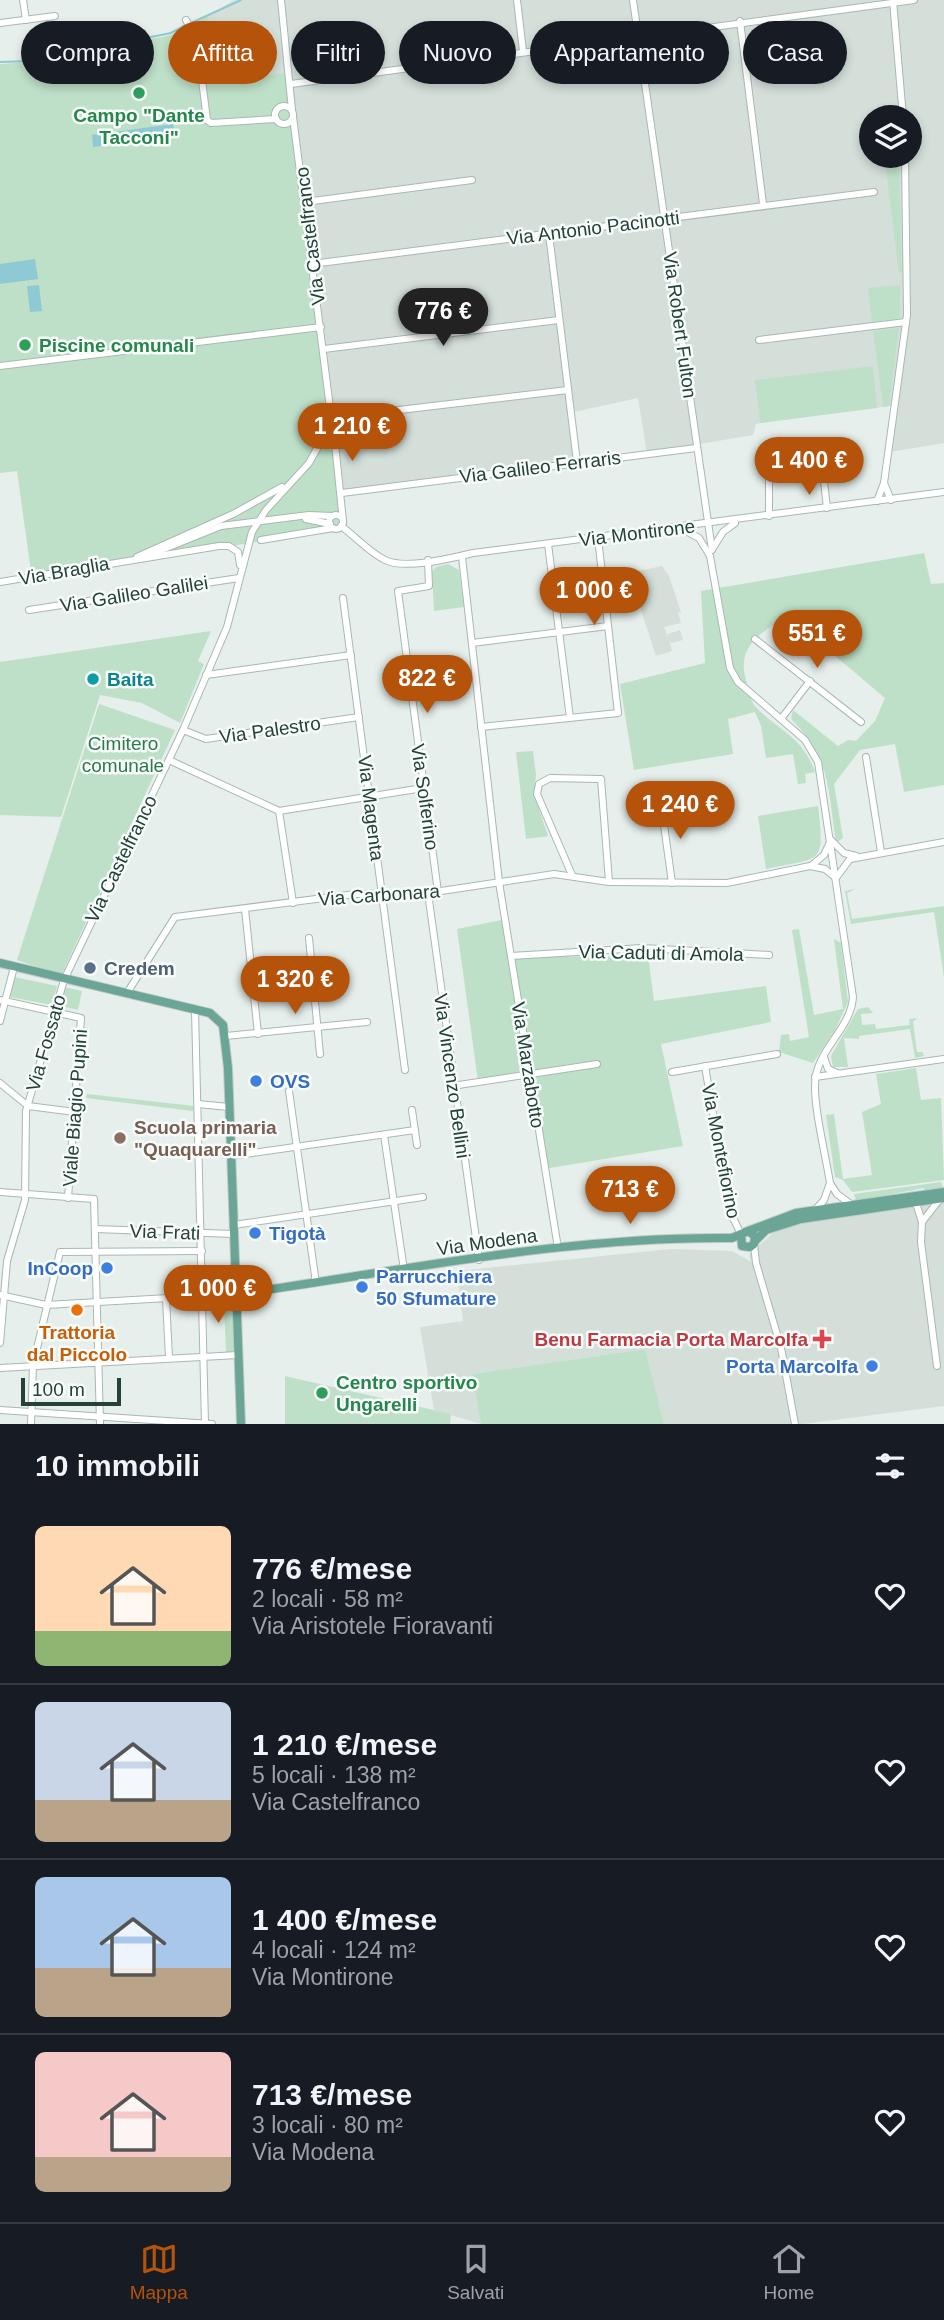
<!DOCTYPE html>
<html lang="it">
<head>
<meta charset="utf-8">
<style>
  :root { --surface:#171b24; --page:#20242c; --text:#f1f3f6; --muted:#9ea1a6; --line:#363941; --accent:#b45309 }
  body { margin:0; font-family:Helvetica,sans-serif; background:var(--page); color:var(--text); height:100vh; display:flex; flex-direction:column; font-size:26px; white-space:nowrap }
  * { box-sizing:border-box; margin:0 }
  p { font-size:23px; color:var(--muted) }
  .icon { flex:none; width:38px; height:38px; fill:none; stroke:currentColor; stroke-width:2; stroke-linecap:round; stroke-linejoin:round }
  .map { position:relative; height:1424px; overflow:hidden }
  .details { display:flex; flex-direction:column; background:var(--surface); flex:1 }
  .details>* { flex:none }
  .hud { position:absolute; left:21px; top:21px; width:903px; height:63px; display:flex; gap:14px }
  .fabs { position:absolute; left:859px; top:105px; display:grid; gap:14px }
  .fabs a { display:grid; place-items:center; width:63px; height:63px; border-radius:50%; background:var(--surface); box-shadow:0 4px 10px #0003; font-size:35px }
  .scale { position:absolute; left:21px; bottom:18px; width:100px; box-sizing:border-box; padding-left:7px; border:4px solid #24423a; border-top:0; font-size:19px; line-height:24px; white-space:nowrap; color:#24423a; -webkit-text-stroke:5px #f7fbf9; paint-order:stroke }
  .price { position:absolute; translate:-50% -60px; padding:0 16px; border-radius:24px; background:var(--accent); color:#fff; font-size:23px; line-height:46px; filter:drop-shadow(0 2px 4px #0008) }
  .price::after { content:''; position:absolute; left:50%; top:42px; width:21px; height:16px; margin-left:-10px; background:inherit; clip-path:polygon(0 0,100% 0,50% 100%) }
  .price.current { background:#222; color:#fff }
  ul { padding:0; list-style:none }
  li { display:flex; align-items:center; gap:21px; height:175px; padding:0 35px }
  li+li { border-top:2px solid var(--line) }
  li span { display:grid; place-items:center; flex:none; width:196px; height:140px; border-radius:10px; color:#555 }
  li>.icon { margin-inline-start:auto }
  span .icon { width:84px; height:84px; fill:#fffc; stroke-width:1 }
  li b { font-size:30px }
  h2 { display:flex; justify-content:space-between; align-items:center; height:84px; padding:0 35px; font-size:30px }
  .chip { padding:0 24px; border-radius:32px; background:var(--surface); box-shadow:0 4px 10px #0003; font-size:24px; line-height:63px }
  .chip.current { background:var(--accent); color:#fff }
  .menu { display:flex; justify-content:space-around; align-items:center; height:98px; border-top:2px solid var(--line); background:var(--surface); font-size:19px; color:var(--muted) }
  .menu a { display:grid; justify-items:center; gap:4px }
  .menu .current { color:var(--accent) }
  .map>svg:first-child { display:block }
</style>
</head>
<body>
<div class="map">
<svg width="944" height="1424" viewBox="0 0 944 1424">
  <rect width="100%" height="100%" fill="#e6efeb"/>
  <!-- built -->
  <g fill="#d4dfda" fill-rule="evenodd">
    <path d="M234,0H944V443L890,452L898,405L760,423L756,424L753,435L647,453L638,398L569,413L577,463L343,494L290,72L214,83L208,16ZM872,117H910V156H872Z"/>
    <polygon points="662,566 669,576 681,612 678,613 681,623 664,627 668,637 668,634 680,630 683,640 671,643 669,640 672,651 656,656 629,573"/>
    <polygon points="944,1202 944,1406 803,1424 664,1424 644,1349 472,1374 481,1424 434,1410 420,1327 463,1321 457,1271 670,1249 732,1251 751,1262 749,1254 780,1227"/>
  </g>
  <!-- green -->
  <g fill="#bfe0c8">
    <polygon points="208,16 215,83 290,72 347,527 32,579 17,471 0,473 0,64 29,62 172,35"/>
    <polygon points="899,158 902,272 899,273 885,161"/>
    <polygon points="900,285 900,318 872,322 868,288"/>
    <polygon points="899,328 889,406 883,407 873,331"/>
    <polygon points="873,366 877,408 760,423 755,380"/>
    <path d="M924,553L931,584L944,583V785L904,792L895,744L860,750L834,784L843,838L836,843C828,790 831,758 791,719L793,710L838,746L848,740L856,741L875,721L885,698L789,617C761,631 736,646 746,680C748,688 750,700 755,706C778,731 802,735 815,772L805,774L806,783L798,784L793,754L766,758L761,726L755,712L728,719L733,754L634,770L620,684L705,663L701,591Z"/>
    <polygon points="448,564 459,570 464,607 434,611 432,572 436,567"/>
    <polygon points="211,631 198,661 204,664 180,723 142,703 100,695 61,817 0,815 0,662"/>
    <polygon points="99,704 175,730 61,976 17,960"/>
    <polygon points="533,751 536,775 534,794 548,836 526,839 516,752"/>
    <path d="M818,806C825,866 822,857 766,869L758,816Z"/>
    <polygon points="856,889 847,893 852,919 944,906 944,977 934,912 851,924 845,891"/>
    <polygon points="506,919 512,957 648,956 654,1001 766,986 771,1022 661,1044 683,1146 544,1169 528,1074 478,1081 457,929"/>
    <polygon points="799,929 814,1015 843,1009 834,939 841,943 848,1002 835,1030 813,1063 779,1052 781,1035 789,1034 790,1041 809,1037 792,930"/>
    <polygon points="14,977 57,986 52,1005 10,997"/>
    <polygon points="64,987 82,991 78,1010 61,1006"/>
    <polygon points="868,1007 873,1013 861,1014 862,1025 875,1024 876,1029 910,1025 909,1019 917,1018 913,1022 917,1052 923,1052 924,1056 915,1058 910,1029 859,1036 859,1039 844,1038 848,1067 833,1067 831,1056 858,1009"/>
    <polygon points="916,1068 921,1100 941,1098 944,1180 852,1192 843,1180 835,1177 826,1115 834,1114 843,1179 872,1175 862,1112 881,1104 876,1074"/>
    <polygon points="87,1094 194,1106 193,1111 86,1098"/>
    <polygon points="941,1182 944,1189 925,1192 924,1188 856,1201 854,1194"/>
    <polygon points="224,1303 233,1304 235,1352 226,1352"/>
    <polygon points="645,1349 664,1424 481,1424 472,1374"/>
    <polygon points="285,1376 451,1414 450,1424 285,1424"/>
  </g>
  <!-- water -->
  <g fill="#8ec9d4">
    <polygon points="173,124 175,135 93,147 92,135"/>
    <polygon points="35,259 38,279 0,284 0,264"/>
    <polygon points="39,285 42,311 30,312 27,286"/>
  </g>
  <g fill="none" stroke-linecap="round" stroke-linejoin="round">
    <!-- stream -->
    <g stroke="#8ec9d4" stroke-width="2">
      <polyline points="191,23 241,0"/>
      <polyline points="0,62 30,61 171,33 186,25"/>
    </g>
    <!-- minor casing -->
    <g stroke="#a8b8b2" stroke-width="8">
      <g id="minor">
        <polyline points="23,0 26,20"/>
        <polyline points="281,0 292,110"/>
        <polyline points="517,0 523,51"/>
        <polyline points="633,0 712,550"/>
        <polyline points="893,1 903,117"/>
        <polyline points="186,20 197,40 207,120 211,123 276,119"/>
        <polyline points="740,21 763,204"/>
        <polyline points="0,23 55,16"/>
        <polyline points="291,84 914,0"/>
        <circle cx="284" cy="115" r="9"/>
        <polyline points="305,202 472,180"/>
        <polyline points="549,234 577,462"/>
        <polyline points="312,264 874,192"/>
        <polyline points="759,340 906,322"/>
        <polyline points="324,349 559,320"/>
        <polyline points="0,366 321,327"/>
        <polyline points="332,415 343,521"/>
        <polyline points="332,418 568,390"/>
        <polyline points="884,483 891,500"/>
        <polyline points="342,493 696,448"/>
        <polyline points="877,501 884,483 907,315 905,156"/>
        <circle cx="336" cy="522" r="7"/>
        <polyline points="769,516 769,476 774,472 815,466 823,472 827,508"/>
        <polyline points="306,519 330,524"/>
        <path d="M341,526C356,537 369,552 385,560C405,570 452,558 473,553L944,492"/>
        <path d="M680,528L699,538L710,556L730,668L738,682L805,740L818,762L853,997C851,1027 822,1046 816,1075C811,1098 826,1156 830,1183L837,1194L852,1205"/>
        <polyline points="261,540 333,528"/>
        <polyline points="548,544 570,718"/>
        <polyline points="713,548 723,532 735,523"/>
        <polyline points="154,553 221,526 309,515 332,516"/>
        <polyline points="137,557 233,514 282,487"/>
        <polyline points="462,557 499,882 558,1248"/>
        <polyline points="428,560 429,586 398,591 438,892"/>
        <polyline points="0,582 219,546 229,546 238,552 240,565"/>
        <polyline points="343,598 405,1070"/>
        <polyline points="29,610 239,578"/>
        <polyline points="755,639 861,722"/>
        <polyline points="472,643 608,626"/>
        <polyline points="206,675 351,655"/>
        <polyline points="781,719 810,681"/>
        <polyline points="481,727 618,713 598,538"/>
        <polyline points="183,730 206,739 359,717"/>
        <polyline points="866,757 881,852"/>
        <polyline points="169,760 279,811 423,788"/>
        <polyline points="661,803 672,883"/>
        <polyline points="279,811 293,903"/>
        <polyline points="812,865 824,855 831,840 844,853 856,856"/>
        <polyline points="572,875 537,794 539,784 550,778 601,779 609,882"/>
        <polyline points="428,893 479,1260"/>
        <polyline points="245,909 258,1034"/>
        <polyline points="309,938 320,1054"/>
        <polyline points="511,956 642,948 769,955"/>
        <polyline points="127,993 175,917 355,894 428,893 554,874 609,882 727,883 810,866 825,869 836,878 850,859 944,842"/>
        <polyline points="0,1000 81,1018 68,1198"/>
        <polyline points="195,1010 205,1424"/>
        <polyline points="0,1021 14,967"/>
        <polyline points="226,1036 367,1022"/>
        <polyline points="824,1057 828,1069 837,1073"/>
        <polyline points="705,1066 729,1210 741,1234"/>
        <polyline points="672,1072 777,1054"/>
        <polyline points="815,1077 944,1059"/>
        <polyline points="0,1083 28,1106 75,1112"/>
        <polyline points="452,1086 597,1064"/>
        <polyline points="289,1091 316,1283"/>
        <polyline points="198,1104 229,1107"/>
        <polyline points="412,1110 417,1145"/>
        <polyline points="384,1135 404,1270"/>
        <polyline points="231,1156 415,1130"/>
        <polyline points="0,1192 94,1199 100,1424"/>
        <polyline points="916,1203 922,1222 921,1242 937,1366"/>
        <polyline points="815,1210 824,1200 830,1183"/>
        <polyline points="922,1222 940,1199"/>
        <polyline points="234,1225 423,1197"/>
        <polyline points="95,1229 234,1234"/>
        <polyline points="754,1244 756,1263 781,1348 795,1424"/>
        <polyline points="0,1295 46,1305 238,1294"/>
        <polyline points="166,1298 169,1358"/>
        <polyline points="0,1343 7,1261 25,1200 26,1111 64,980 183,730 227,627 252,532 266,510 309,463 324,436 330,408 293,117"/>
        <polyline points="0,1368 238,1355"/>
        <polyline points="0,1410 212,1424"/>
        <polyline points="31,1424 33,1365 60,1252 202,1251"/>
      </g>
    </g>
    <!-- major casing -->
    <g stroke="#c2cac8" stroke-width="10">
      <g id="major">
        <polyline points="0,963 210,1013 223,1025 228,1068 241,1424"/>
        <polyline points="748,1231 796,1213 944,1192"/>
        <polyline points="755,1241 766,1230 801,1219 944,1198"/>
        <path d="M238,1294C401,1271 567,1236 732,1238L748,1231L755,1236L754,1244L750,1247L742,1246L741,1234"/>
      </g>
    </g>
    <!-- minor -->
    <use href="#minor" stroke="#fff" stroke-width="6"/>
    <!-- major -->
    <use href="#major" stroke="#6aa596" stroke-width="8"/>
  </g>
  <!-- markers -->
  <g fill="#2e9e5b" stroke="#f7fbf9" stroke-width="2.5">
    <circle cx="139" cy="93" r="7"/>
    <circle cx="25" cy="345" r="7"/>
    <circle cx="322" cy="1393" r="7"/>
  </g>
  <circle fill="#0f9aa8" stroke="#f7fbf9" stroke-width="2.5" cx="93" cy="679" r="7"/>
  <circle fill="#5c6f8a" stroke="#f7fbf9" stroke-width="2.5" cx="90" cy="968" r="7"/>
  <g fill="#3f7fe0" stroke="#f7fbf9" stroke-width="2.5">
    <circle cx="256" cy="1081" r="7"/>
    <circle cx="255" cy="1233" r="7"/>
    <circle cx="107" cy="1268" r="7"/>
    <circle cx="362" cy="1287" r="7"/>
    <circle cx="872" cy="1366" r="7"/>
  </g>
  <circle fill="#8d6e63" stroke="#f7fbf9" stroke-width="2.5" cx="120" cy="1138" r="7"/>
  <circle fill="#e8710a" stroke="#f7fbf9" stroke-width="2.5" cx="77" cy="1310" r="7"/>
  <path fill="#e0444e" stroke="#f7fbf9" stroke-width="2.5" d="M818.5 1328.5h7v7h7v7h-7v7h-7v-7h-7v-7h7z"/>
  <g text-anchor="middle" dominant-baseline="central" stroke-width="5" stroke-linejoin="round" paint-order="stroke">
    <!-- leisure labels -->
    <g font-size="19" font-weight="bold" fill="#27864d" stroke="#f7fbf9" text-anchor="start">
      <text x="139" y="115" text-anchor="middle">Campo "Dante<tspan x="139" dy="22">Tacconi"</tspan></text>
      <text x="39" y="345">Piscine comunali</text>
      <text x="336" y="1382">Centro sportivo<tspan x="336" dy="22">Ungarelli</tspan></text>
    </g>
    <!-- street labels -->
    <g font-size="19" fill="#24423a" stroke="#f7fbf9">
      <text transform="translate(593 228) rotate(-7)">Via Antonio Pacinotti</text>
      <text transform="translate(310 236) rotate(-97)">Via Castelfranco</text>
      <text transform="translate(680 325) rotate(82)">Via Robert Fulton</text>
      <text transform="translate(540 467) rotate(-7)">Via Galileo Ferraris</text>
      <text transform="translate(637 533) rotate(-7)">Via Montirone</text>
      <text transform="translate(64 571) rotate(-10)">Via Braglia</text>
      <text transform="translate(134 594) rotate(-9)">Via Galileo Galilei</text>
      <text transform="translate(270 730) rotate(-8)">Via Palestro</text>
      <text transform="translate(425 797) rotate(82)">Via Solferino</text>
      <text transform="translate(371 808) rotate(83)">Via Magenta</text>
      <text transform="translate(121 859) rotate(-64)">Via Castelfranco</text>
      <text transform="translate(379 895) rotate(-4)">Via Carbonara</text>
      <text transform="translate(661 953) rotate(1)">Via Caduti di Amola</text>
      <text transform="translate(46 1043) rotate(-74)">Via Fossato</text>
      <text transform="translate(528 1065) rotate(81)">Via Marzabotto</text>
      <text transform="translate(452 1076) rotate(82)">Via Vincenzo Bellini</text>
      <text transform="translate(75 1108) rotate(-86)">Viale Biagio Pupini</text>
      <text transform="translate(721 1151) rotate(79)">Via Montefiorino</text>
      <text transform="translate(165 1232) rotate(2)">Via Frati</text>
      <text transform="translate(487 1242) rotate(-8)">Via Modena</text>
    </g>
    <!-- culture labels -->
    <g font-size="19" font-weight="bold" fill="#0d838f" stroke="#f7fbf9" text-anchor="start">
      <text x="107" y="679">Baita</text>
    </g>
    <!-- park labels -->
    <g font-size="19" fill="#2d7a4b" stroke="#f7fbf9">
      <text x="123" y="743">Cimitero<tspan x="123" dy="22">comunale</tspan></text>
    </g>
    <!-- service labels -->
    <g font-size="19" font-weight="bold" fill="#4e5e75" stroke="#f7fbf9" text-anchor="start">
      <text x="104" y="968">Credem</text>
    </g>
    <!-- shop labels -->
    <g font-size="19" font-weight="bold" fill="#366cbe" stroke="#f7fbf9" text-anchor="start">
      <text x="270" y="1081">OVS</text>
      <text x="269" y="1233">Tigotà</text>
      <text x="93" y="1268" text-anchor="end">InCoop</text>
      <text x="376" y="1276">Parrucchiera<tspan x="376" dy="22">50 Sfumature</tspan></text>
      <text x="858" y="1366" text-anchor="end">Porta Marcolfa</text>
    </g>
    <!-- education labels -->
    <g font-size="19" font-weight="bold" fill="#785e54" stroke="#f7fbf9" text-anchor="start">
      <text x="134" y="1127">Scuola primaria<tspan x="134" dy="22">"Quaquarelli"</tspan></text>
    </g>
    <!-- food labels -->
    <g font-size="19" font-weight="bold" fill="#c56008" stroke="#f7fbf9">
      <text x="77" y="1332">Trattoria<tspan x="77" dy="22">dal Piccolo</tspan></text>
    </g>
    <!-- health labels -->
    <g font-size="19" font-weight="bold" fill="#be3a42" stroke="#f7fbf9" text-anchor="end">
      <text x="808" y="1339">Benu Farmacia Porta Marcolfa</text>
    </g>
  </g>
</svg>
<div class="fabs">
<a><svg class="icon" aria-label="layers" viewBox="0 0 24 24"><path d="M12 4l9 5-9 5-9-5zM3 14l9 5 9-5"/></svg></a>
</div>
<div class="scale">100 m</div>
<b class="price current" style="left:443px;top:348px">776 €</b>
<b class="price" style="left:352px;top:463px">1 210 €</b>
<b class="price" style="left:809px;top:497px">1 400 €</b>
<b class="price" style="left:594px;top:627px">1 000 €</b>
<b class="price" style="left:817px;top:670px">551 €</b>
<b class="price" style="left:427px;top:715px">822 €</b>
<b class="price" style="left:680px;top:841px">1 240 €</b>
<b class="price" style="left:295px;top:1016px">1 320 €</b>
<b class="price" style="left:630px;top:1226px">713 €</b>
<b class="price" style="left:218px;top:1325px">1 000 €</b>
<div class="hud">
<a class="chip">Compra</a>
<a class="chip current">Affitta</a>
<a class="chip">Filtri</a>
<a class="chip">Nuovo</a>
<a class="chip">Appartamento</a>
<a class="chip">Casa</a>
</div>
</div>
<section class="details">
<h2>10 immobili<svg class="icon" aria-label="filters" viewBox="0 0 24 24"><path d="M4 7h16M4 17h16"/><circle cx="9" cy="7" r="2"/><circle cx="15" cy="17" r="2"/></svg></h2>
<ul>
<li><span style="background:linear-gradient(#ffd9b3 75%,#8fb573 0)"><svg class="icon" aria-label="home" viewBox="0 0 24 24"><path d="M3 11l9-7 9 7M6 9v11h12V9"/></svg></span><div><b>776 €/mese</b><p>2 locali · 58 m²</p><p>Via Aristotele Fioravanti</p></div><svg class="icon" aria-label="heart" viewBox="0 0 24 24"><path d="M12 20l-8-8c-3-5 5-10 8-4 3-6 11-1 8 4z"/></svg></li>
<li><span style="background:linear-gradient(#c9d6e8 70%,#b9a48a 0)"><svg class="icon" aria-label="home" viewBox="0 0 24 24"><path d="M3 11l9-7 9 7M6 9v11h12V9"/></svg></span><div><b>1 210 €/mese</b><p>5 locali · 138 m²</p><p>Via Castelfranco</p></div><svg class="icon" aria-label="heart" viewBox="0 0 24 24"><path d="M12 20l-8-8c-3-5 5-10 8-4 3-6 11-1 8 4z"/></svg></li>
<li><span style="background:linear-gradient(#a9c7e8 65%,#b9a48a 0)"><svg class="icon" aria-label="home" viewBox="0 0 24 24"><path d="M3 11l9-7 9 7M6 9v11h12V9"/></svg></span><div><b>1 400 €/mese</b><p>4 locali · 124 m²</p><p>Via Montirone</p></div><svg class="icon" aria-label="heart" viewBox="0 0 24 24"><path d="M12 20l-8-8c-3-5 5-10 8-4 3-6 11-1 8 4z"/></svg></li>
<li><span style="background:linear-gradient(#f6c9c9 75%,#b9a48a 0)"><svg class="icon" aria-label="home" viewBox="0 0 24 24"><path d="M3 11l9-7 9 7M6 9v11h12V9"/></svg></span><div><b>713 €/mese</b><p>3 locali · 80 m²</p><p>Via Modena</p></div><svg class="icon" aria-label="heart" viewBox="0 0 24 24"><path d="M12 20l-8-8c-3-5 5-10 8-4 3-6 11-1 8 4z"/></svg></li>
</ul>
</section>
<nav class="menu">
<a class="current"><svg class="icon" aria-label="map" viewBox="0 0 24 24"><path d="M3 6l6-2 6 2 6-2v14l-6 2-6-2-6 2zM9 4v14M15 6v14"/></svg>Mappa</a>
<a><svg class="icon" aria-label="saved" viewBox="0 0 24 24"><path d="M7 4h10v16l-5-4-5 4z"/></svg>Salvati</a>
<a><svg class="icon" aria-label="home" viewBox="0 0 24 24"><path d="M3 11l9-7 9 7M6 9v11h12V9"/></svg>Home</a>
</nav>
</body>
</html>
